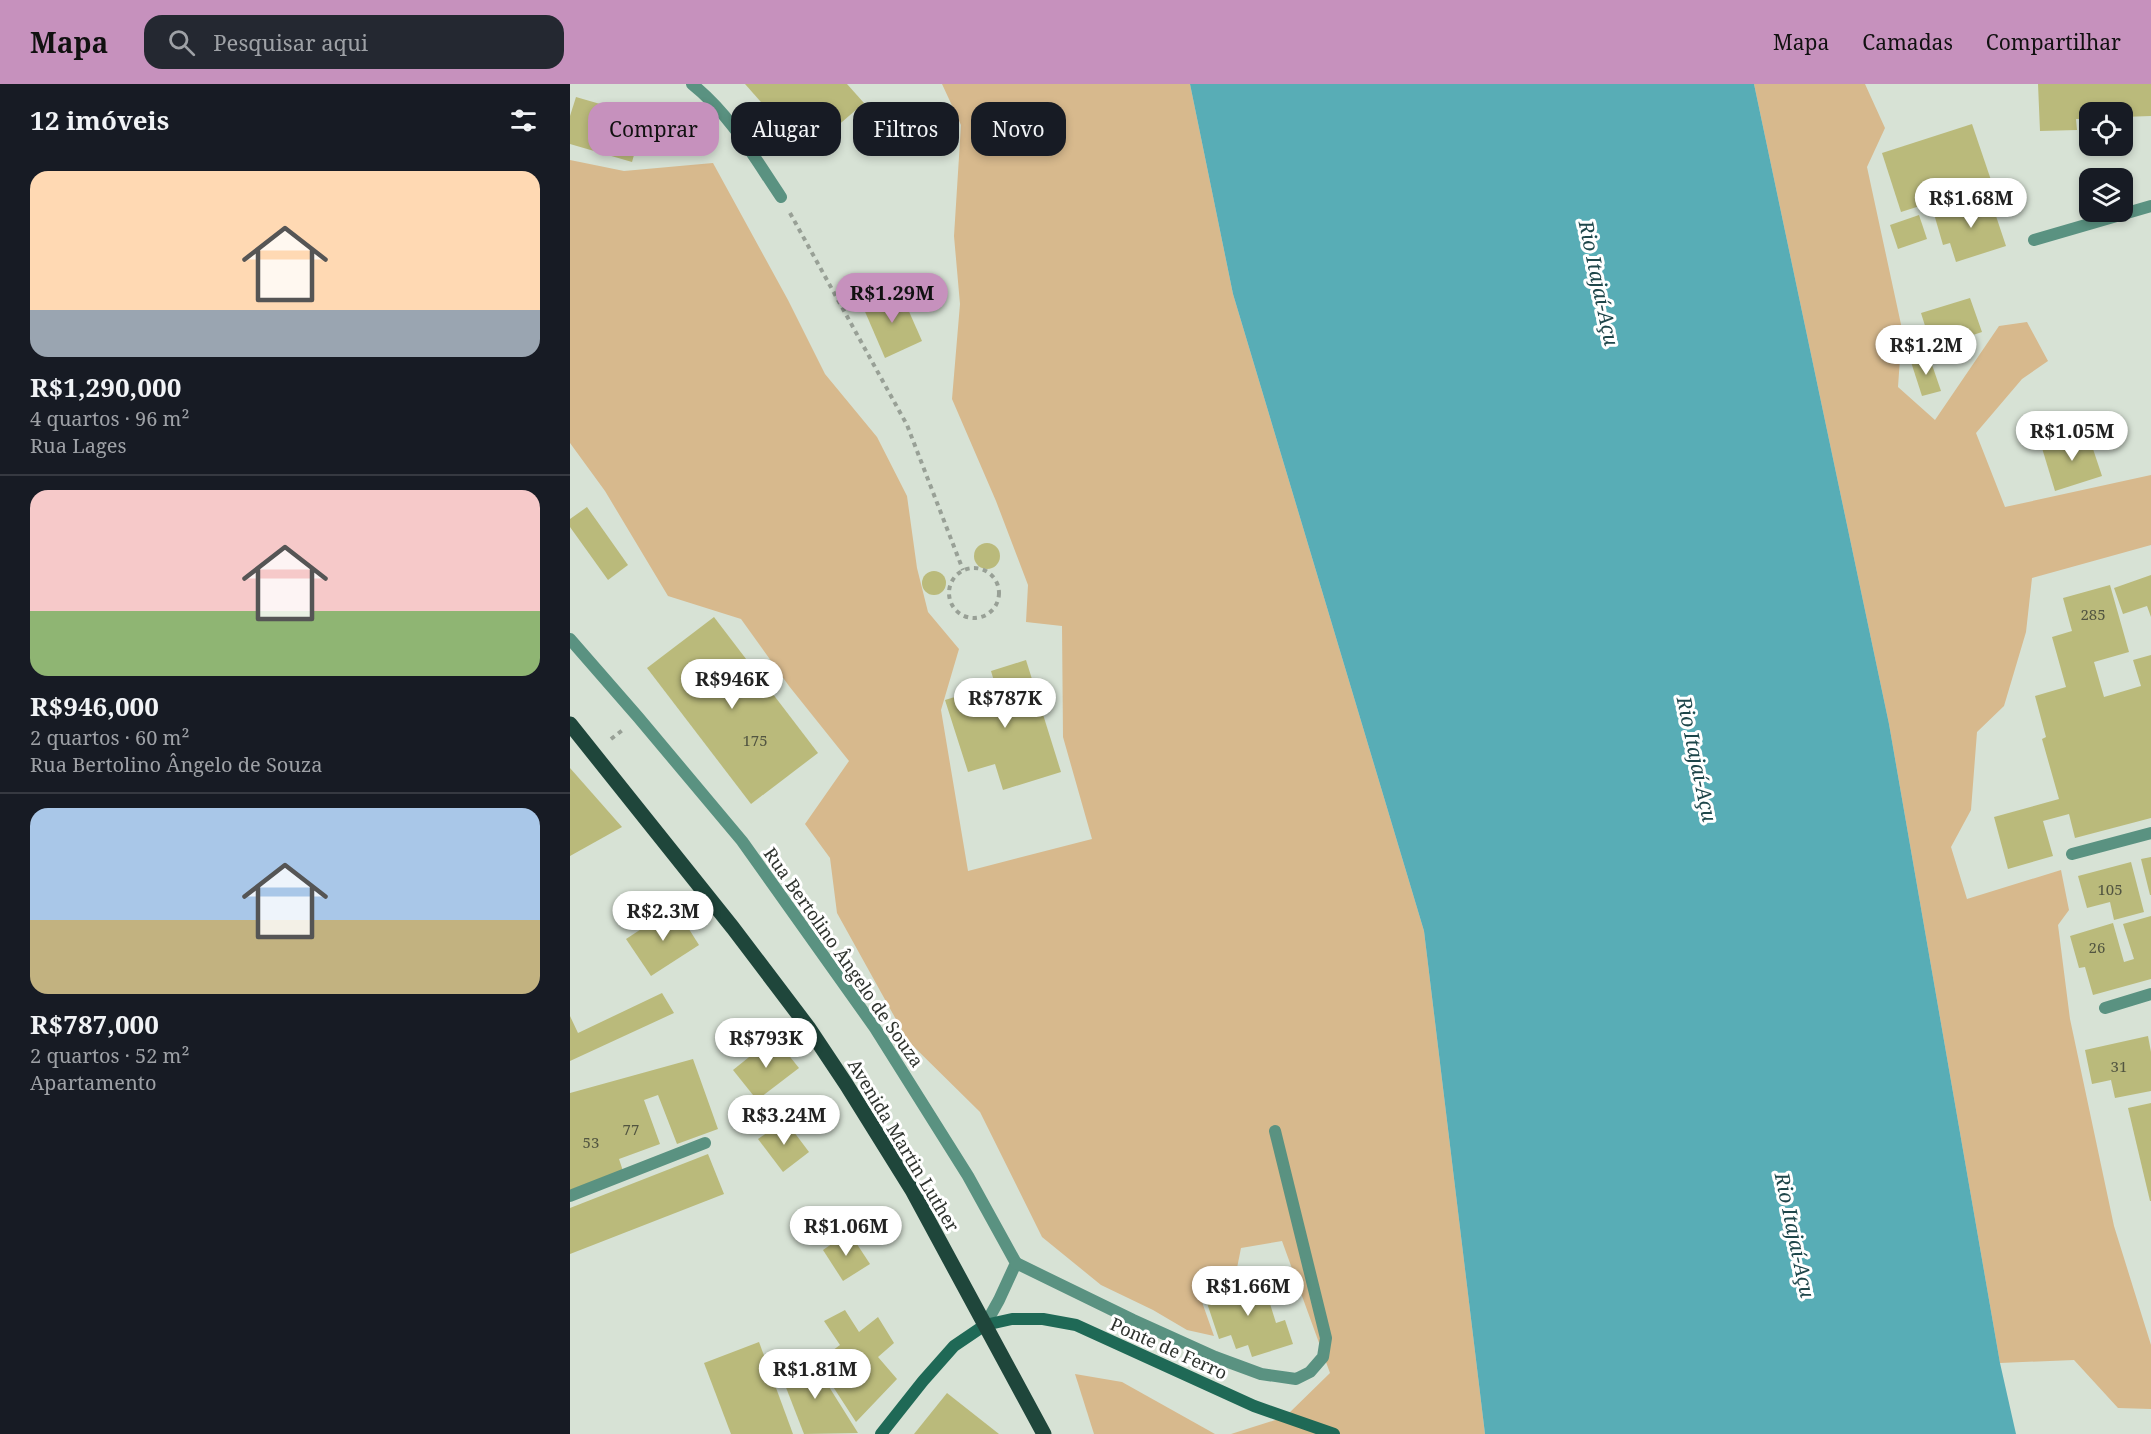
<!DOCTYPE html>
<html lang="pt">
<head>
<meta charset="utf-8">
<style>
  :root { --surface:#171b24; --page:#242831; --text:#f1f3f6; --muted:#9ea1a6; --line:#363941; --accent:#c691bd }
  body { margin:0; font-family:"Noto Serif",serif; background:var(--page); color:var(--text); height:100vh; display:flex; flex-direction:column; font-size:22px; white-space:nowrap }
  * { box-sizing:border-box; margin:0 }
  p { font-size:20px; color:var(--muted) }
  .icon { flex:none; width:33px; height:33px; fill:none; stroke:currentColor; stroke-width:2; stroke-linecap:round; stroke-linejoin:round }
  .map { position:relative; flex:1; overflow:hidden }
  .side { display:flex; flex-direction:column; background:var(--surface); width:570px }
  .side>* { flex:none }
  .hud { position:absolute; left:18px; top:18px; width:570px; height:54px; display:flex; gap:12px }
  .buttons { position:absolute; left:1509px; top:18px; display:grid; gap:12px }
  .buttons a { display:grid; place-items:center; width:54px; height:54px; border-radius:12px; background:var(--surface); box-shadow:0 3px 9px #0003; font-size:30px }
  .price { position:absolute; translate:-50% -51px; padding:0 14px; border-radius:21px; background:#fff; color:#222; font-size:20px; line-height:39px; filter:drop-shadow(0 2px 3px #0008) }
  .price::after { content:''; position:absolute; left:50%; top:36px; width:18px; height:14px; margin-left:-9px; background:inherit; clip-path:polygon(0 0,100% 0,50% 100%) }
  .price.active { background:var(--accent); color:#111 }
  ul { padding:0; list-style:none }
  li { display:grid; align-content:center; gap:12px; height:318px; padding:0 30px }
  li+li { border-top:2px solid var(--line) }
  li span { display:grid; place-items:center; height:186px; border-radius:18px; color:#555 }
  li>.icon { margin-inline-start:auto }
  span .icon { width:108px; height:108px; fill:#fffc; stroke-width:1 }
  li b { font-size:26px }
  h2 { display:flex; justify-content:space-between; align-items:center; height:72px; padding:0 30px; font-size:26px }
  .chip { padding:0 21px; border-radius:18px; background:var(--surface); box-shadow:0 3px 9px #0003; font-size:21px; line-height:54px }
  .chip.active { background:var(--accent); color:#111 }
  header { display:flex; align-items:center; gap:36px; box-sizing:border-box; height:84px; padding:0 30px; background:var(--accent); color:#111 }
  header strong { font-size:28px }
  nav { display:flex; gap:33px; margin-inline-start:auto; font-size:21px }
  .search { width:420px; height:54px; background:var(--page); display:flex; align-items:center; gap:15px; box-sizing:border-box; padding:0 21px; border-radius:18px; color:var(--muted); font-size:22px }
  main { display:flex; flex:1; min-height:0 }
  .map>svg:first-child { display:block }
</style>
</head>
<body>
<header>
<strong>Mapa</strong>
<div class="search"><svg class="icon" aria-label="search" viewBox="0 0 24 24"><circle cx="10" cy="10" r="6"/><path d="M15 15l6 6"/></svg>Pesquisar aqui</div>
<nav><a>Mapa</a><a>Camadas</a><a>Compartilhar</a></nav>
</header>
<main>
<section class="side">
<h2>12 imóveis<svg class="icon" aria-label="filters" viewBox="0 0 24 24"><path d="M4 7h16M4 17h16"/><circle cx="9" cy="7" r="2"/><circle cx="15" cy="17" r="2"/></svg></h2>
<ul>
<li><span style="background:linear-gradient(#ffd9b3 75%,#9aa5b1 0)"><svg class="icon" aria-label="home" viewBox="0 0 24 24"><path d="M3 11l9-7 9 7M6 9v11h12V9"/></svg></span><div><b>R$1,290,000</b><p>4 quartos · 96 m²</p><p>Rua Lages</p></div></li>
<li><span style="background:linear-gradient(#f6c9c9 65%,#8fb573 0)"><svg class="icon" aria-label="home" viewBox="0 0 24 24"><path d="M3 11l9-7 9 7M6 9v11h12V9"/></svg></span><div><b>R$946,000</b><p>2 quartos · 60 m²</p><p>Rua Bertolino Ângelo de Souza</p></div></li>
<li><span style="background:linear-gradient(#a9c7e8 60%,#c2b280 0)"><svg class="icon" aria-label="home" viewBox="0 0 24 24"><path d="M3 11l9-7 9 7M6 9v11h12V9"/></svg></span><div><b>R$787,000</b><p>2 quartos · 52 m²</p><p>Apartamento</p></div></li>
</ul>
</section>
<div class="map">
<svg width="1581" height="1350" viewBox="0 0 1581 1350">
  <rect width="100%" height="100%" fill="#d7e2d5"/>
  <!-- green -->
  <g fill="#d7b98d">
    <polygon points="372,0 620,0 663,210 854,847 915,1350 661,1350 715,1333 760,1289 712,1157 671,1164 667,1184 626,1201 644,1252 617,1246 583,1226 531,1201 472,1153 410,1028 338,957 267,829 260,774 235,740 279,677 219,602 171,535 98,512 35,407 0,359 0,76 54,87 143,79 218,216 255,290 307,353 337,412 347,484 358,528 389,565 371,626 398,787 522,755 493,653 492,542 456,538 458,501 426,417 382,315 390,220 384,152 391,41"/>
    <polygon points="1184,0 1295,0 1315,44 1297,83 1332,245 1328,303 1365,336 1429,242 1457,238 1478,277 1452,295 1406,349 1435,423 1581,391 1581,461 1462,494 1456,548 1434,622 1407,648 1401,726 1381,763 1397,815 1491,786 1499,826 1488,841 1500,935 1544,1142 1581,1261 1581,1325 1548,1324 1504,1276 1430,1279 1319,640"/>
    <polygon points="505,1290 552,1298 645,1350 524,1350"/>
  </g>
  <!-- water -->
  <polygon fill="#58adb6" points="620,0 1184,0 1319,640 1430,1279 1446,1350 915,1350 854,847 663,210"/>
  <!-- building -->
  <g fill="#baba7b">
    <polygon points="175,0 277,0 294,19 236,69"/>
    <polygon points="1468,0 1581,0 1581,32 1552,33 1552,28 1520,28 1520,35 1506,35 1507,46 1470,47"/>
    <polygon points="6,13 75,33 62,78 0,60 0,32"/>
    <polygon points="1402,40 1422,99 1331,128 1312,69"/>
    <polygon points="1419,111 1436,162 1386,178 1380,159 1373,161 1364,130"/>
    <polygon points="1349,131 1357,155 1328,165 1320,141"/>
    <polygon points="330,207 352,257 315,274 293,223"/>
    <polygon points="1400,214 1412,248 1397,253 1403,271 1380,278 1374,260 1362,264 1351,229"/>
    <polygon points="1359,272 1371,307 1352,312 1341,278"/>
    <polygon points="1518,350 1532,392 1485,407 1472,364"/>
    <polygon points="17,423 58,481 38,496 0,443 0,435"/>
    <circle cx="417" cy="472" r="13"/>
    <circle cx="364" cy="499" r="12"/>
    <polygon points="1581,491 1581,533 1577,522 1553,530 1544,504"/>
    <polygon points="1540,501 1559,568 1524,578 1534,613 1571,602 1563,576 1581,571 1581,734 1505,754 1499,730 1473,737 1483,772 1438,785 1424,733 1489,715 1472,655 1476,653 1465,612 1496,603 1482,553 1502,547 1493,514"/>
    <polygon points="144,533 248,669 181,720 77,584"/>
    <polygon points="456,576 491,688 433,706 425,680 398,688 375,616 417,603 425,627 432,624 421,587"/>
    <polygon points="0,684 52,743 0,772"/>
    <polygon points="1581,773 1581,811 1580,811 1571,775"/>
    <polygon points="1561,778 1574,828 1544,836 1540,818 1517,824 1508,792"/>
    <polygon points="105,823 129,861 81,892 56,855"/>
    <polygon points="1581,832 1581,895 1523,911 1515,883 1509,884 1500,852 1543,839 1554,878 1564,875 1553,840"/>
    <polygon points="92,909 104,929 0,977 0,932 8,949"/>
    <polygon points="1578,952 1581,968 1581,1007 1545,1014 1541,996 1522,1000 1515,966"/>
    <polygon points="204,953 229,984 187,1016 163,986"/>
    <polygon points="123,975 148,1045 107,1060 88,1011 74,1016 90,1060 49,1075 53,1087 0,1106 0,1009"/>
    <polygon points="1581,1019 1581,1117 1580,1117 1558,1024"/>
    <polygon points="215,1036 239,1068 213,1088 188,1055"/>
    <polygon points="138,1070 154,1110 0,1170 0,1124"/>
    <polygon points="279,1148 300,1180 273,1197 253,1166"/>
    <polygon points="691,1191 706,1239 715,1236 723,1260 682,1273 678,1261 666,1265 661,1251 649,1255 634,1210"/>
    <polygon points="275,1226 289,1248 308,1233 324,1259 308,1273 327,1295 286,1338 247,1278 270,1261 254,1237"/>
    <polygon points="189,1258 223,1350 161,1350 134,1279"/>
    <polygon points="239,1271 288,1349 234,1350 210,1288"/>
    <polygon points="377,1309 429,1350 344,1350"/>
  </g>
  <g fill="none" stroke-linecap="round" stroke-linejoin="round">
    <!-- path -->
    <g stroke="#98a096" stroke-width="4" stroke-dasharray="4.5 4.5" stroke-linecap="butt">
      <polyline points="220,129 337,341 393,486"/>
      <circle cx="404" cy="509" r="25"/>
      <polyline points="41,655 54,645"/>
    </g>
    <!-- street -->
    <g stroke="#5a9281" stroke-width="12">
      <path d="M122,0C160,30 184,73 211,113"/>
      <polyline points="1464,156 1581,122"/>
      <polyline points="0,555 68,633 172,757 305,944 398,1092 446,1179 429,1216 415,1241"/>
      <polyline points="1502,770 1581,749"/>
      <polyline points="1535,924 1581,910"/>
      <polyline points="0,1112 135,1059"/>
      <polyline points="446,1179 563,1236 645,1273 691,1290 726,1295 740,1288 753,1273 756,1254 705,1047"/>
    </g>
    <!-- secondary -->
    <polyline stroke="#1f6956" stroke-width="12" points="311,1350 353,1297 384,1262 415,1241 442,1235 473,1235 506,1241 684,1322 764,1350"/>
    <!-- primary -->
    <polyline stroke="#1f463b" stroke-width="15" points="0,640 163,844 238,943 276,1000 342,1106 474,1350"/>
  </g>
  <g text-anchor="middle" dominant-baseline="central" stroke-width="6" stroke-linejoin="round" paint-order="stroke">
    <!-- number labels -->
    <g font-size="15" fill="#525541">
      <text x="1523" y="530">285</text>
      <text x="185" y="656">175</text>
      <text x="1540" y="805">105</text>
      <text x="1527" y="863">26</text>
      <text x="1549" y="982">31</text>
      <text x="61" y="1045">77</text>
      <text x="21" y="1058">53</text>
    </g>
    <!-- street labels -->
    <g font-size="18" fill="#2f332e" stroke="#fff">
      <text transform="translate(274 873) rotate(55)">Rua Bertolino Ângelo de Souza</text>
      <text transform="translate(334 1061) rotate(59)">Avenida Martin Luther</text>
      <text transform="translate(599 1264) rotate(24)">Ponte de Ferro</text>
    </g>
    <!-- water labels -->
    <g font-size="20" font-style="italic" fill="#1e464a" stroke="#fff">
      <text transform="translate(1029 199) rotate(78)">Rio Itajaí-Açu</text>
      <text transform="translate(1127 675) rotate(78)">Rio Itajaí-Açu</text>
      <text transform="translate(1225 1151) rotate(78)">Rio Itajaí-Açu</text>
    </g>
  </g>
</svg>
<div class="buttons">
<a><svg class="icon" aria-label="locate" viewBox="0 0 24 24"><circle cx="12" cy="12" r="6"/><path d="M12 2v4M12 18v4M2 12h4M18 12h4"/></svg></a>
<a><svg class="icon" aria-label="layers" viewBox="0 0 24 24"><path d="M12 4l9 5-9 5-9-5zM3 14l9 5 9-5"/></svg></a>
</div>
<b class="price" style="left:1401px;top:145px">R$1.68M</b>
<b class="price active" style="left:322px;top:240px">R$1.29M</b>
<b class="price" style="left:1356px;top:292px">R$1.2M</b>
<b class="price" style="left:1502px;top:378px">R$1.05M</b>
<b class="price" style="left:162px;top:626px">R$946K</b>
<b class="price" style="left:435px;top:645px">R$787K</b>
<b class="price" style="left:93px;top:858px">R$2.3M</b>
<b class="price" style="left:196px;top:985px">R$793K</b>
<b class="price" style="left:214px;top:1062px">R$3.24M</b>
<b class="price" style="left:276px;top:1173px">R$1.06M</b>
<b class="price" style="left:678px;top:1233px">R$1.66M</b>
<b class="price" style="left:245px;top:1316px">R$1.81M</b>
<div class="hud">
<a class="chip active">Comprar</a>
<a class="chip">Alugar</a>
<a class="chip">Filtros</a>
<a class="chip">Novo</a>
</div>
</div>
</main>
</body>
</html>
